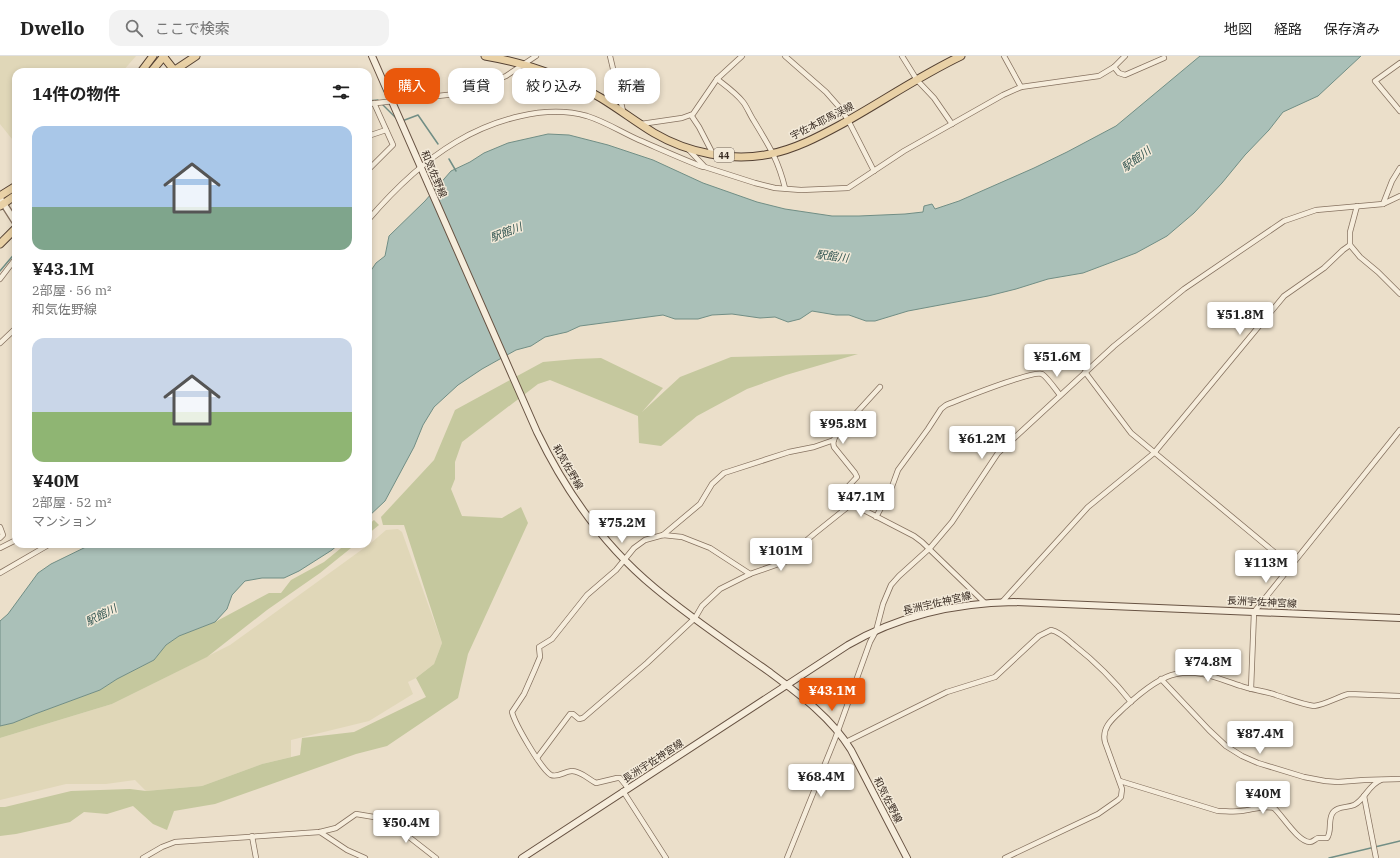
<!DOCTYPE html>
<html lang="ja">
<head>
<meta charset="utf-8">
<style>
  :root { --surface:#fff; --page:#f2f2f2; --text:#222; --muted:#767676; --line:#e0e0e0; --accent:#ea580c }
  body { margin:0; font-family:"IBM Plex Serif","Noto Sans JP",serif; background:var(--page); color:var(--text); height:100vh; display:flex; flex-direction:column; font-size:15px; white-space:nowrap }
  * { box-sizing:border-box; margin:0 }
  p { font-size:13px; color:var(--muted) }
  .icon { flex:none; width:22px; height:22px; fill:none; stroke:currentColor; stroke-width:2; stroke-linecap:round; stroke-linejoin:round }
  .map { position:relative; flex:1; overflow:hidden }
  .panel { position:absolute; left:12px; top:12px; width:360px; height:480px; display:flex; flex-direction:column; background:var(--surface); border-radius:12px; box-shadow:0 2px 6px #0003 }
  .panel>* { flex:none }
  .banner { position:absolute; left:384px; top:12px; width:380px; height:36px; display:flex; gap:8px }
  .price { position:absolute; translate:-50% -34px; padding:0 9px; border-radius:4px; background:#fff; color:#222; font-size:13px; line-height:26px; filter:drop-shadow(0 1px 2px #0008) }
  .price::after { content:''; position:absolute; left:50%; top:24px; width:12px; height:9px; margin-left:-6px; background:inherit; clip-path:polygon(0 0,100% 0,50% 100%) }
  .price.selected { background:var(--accent); color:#fff }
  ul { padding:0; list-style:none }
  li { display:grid; align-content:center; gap:8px; height:212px; padding:0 20px }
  li span { display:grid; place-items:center; height:124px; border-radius:12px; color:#555 }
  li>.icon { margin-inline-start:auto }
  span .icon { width:72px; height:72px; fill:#fffc; stroke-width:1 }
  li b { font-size:17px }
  h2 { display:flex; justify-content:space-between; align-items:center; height:48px; padding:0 20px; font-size:17px }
  .chip { padding:0 14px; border-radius:12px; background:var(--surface); box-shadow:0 2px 6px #0003; font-size:14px; line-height:36px }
  .chip.selected { background:var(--accent); color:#fff }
  header { display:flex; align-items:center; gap:24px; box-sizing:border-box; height:56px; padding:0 20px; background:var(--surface); border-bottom:1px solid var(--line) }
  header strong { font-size:19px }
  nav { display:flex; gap:22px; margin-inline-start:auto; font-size:14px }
  .search { width:280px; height:36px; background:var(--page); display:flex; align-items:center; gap:10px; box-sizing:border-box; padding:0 14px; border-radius:12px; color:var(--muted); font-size:15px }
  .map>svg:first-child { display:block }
</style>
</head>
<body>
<header>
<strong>Dwello</strong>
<div class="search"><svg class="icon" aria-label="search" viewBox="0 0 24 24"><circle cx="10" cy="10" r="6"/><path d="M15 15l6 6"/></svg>ここで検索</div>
<nav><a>地図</a><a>経路</a><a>保存済み</a></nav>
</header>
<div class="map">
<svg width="1400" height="802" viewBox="0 0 1400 802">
  <rect width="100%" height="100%" fill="#ebdfca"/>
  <!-- farmland -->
  <g fill="#e0d7b8">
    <polygon points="0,0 136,0 122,16 16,16 16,88 0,68"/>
    <polygon points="398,473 402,476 442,587 434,608 416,622 408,626 413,638 369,665 291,684 291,701 262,708 202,730 146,735 135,724 106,728 66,728 0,744 0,682 112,648 230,589 371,487 386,474"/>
  </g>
  <!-- green -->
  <g fill="#c5c89e">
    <polygon points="858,298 786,319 747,333 697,360 661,390 639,387 638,360 550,324 538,328 462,386 455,406 455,423 451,433 462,460 502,462 521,451 528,467 468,598 458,642 387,690 356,698 215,748 174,755 167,774 153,768 133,750 107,758 84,756 70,766 16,778 0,780 0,751 5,751 71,735 130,733 146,735 202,730 262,708 300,699 302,682 354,676 426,641 416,622 434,608 442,587 404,469 383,469 381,461 434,404 455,354 543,306 576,303 601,302 663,332 642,356 680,321 731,301"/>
    <polygon points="374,464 379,469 368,478 368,469"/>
    <polygon points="346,488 356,488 320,517 267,554 207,601 112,648 0,682 0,670 13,667 35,658 100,634 117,623 154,604 166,589 179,580 215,566 269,537 281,537 291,524 324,506"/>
  </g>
  <!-- water -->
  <g fill="#aac0b8" stroke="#718e85">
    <polygon points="1200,0 1361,0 1318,40 1283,56 1269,74 1245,99 1222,127 1194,157 1167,180 1136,197 1083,217 1048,223 1016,233 988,240 908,255 875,265 866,265 849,259 836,259 812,255 800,263 788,266 775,261 760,262 732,258 712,259 698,263 675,263 663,259 580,270 567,276 545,281 531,290 516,294 482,313 458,329 434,351 423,369 414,391 385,445 368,461 368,219 376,207 385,200 389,180 425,145 451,115 470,106 484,97 508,87 548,78 569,79 608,89 653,104 703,127 757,146 785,153 832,160 859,160 905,158 923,156 924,150 932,148 935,153 959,145 1034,112 1067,96 1116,70"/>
    <polygon points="92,488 339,488 332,494 299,515 284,522 262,522 245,525 232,539 227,553 215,566 179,580 166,589 154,604 117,623 100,634 35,658 13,667 0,670 0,565 8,558 38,517 51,508"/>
  </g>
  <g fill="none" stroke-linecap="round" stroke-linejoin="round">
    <!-- stream -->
    <g stroke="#718e85" stroke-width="1.5">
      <polyline points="368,45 378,44 379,46"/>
      <polyline points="382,48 398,64"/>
      <polyline points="402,65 418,59 438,88"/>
      <polyline points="449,103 456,115"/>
      <polyline points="0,215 16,196"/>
      <polyline points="1329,802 1400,785"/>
    </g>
    <!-- minor casing -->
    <g stroke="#867260" stroke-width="6">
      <g id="minor">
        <polyline points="610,0 623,55"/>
        <polyline points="785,0 826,36 841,53 848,64 874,115"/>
        <polyline points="902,0 917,24 934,42 952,68"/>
        <polyline points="1004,0 1021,31"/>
        <polyline points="1400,7 1375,25 1400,55"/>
        <polyline points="1114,11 1119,17 1125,19 1164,2"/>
        <path d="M717,23C726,30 736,37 743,46C747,51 750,59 754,65C769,90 778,103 785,132"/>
        <polyline points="368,48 464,37 506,20 536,0"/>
        <polyline points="691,59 699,71 713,98"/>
        <polyline points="641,68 682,62 693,58 717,23 742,0"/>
        <polyline points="368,80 386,74"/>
        <polyline points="688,93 705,111 755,127 775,132 801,134 848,132 904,95 1003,39 1021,31 1099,20 1114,11 1125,0"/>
        <polyline points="368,114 393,89 374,47"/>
        <polyline points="1383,148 1392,125 1400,112"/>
        <polyline points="1357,150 1350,176 1350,189 1360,201 1378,216 1400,238"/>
        <path d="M368,164C392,136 424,105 456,86C493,64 545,48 587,60C606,66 621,76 639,84C660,93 682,103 703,111"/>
        <polyline points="0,223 16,202"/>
        <polyline points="0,287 16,272"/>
        <polyline points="1085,316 1131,377 1291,510"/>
        <path d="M880,331L838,377C835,381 832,385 834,391L855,417L857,421L840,439C842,448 851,450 858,451L914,480L922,486L985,547"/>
        <path d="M876,461L890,436L898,414L928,373L941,353L946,349C959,344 1033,314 1042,318C1047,321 1056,334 1060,339"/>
        <polyline points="0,471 3,479 0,482"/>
        <polyline points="663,479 700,448 712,428 724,417 789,396 814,391 834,384"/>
        <polyline points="0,492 16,484"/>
        <polyline points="0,517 50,488"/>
        <polyline points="1002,546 1088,451 1154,397 1284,240 1324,212 1343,194 1350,189"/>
        <polyline points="1161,623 1209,674 1226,690 1242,700 1258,707 1304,721 1325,725 1338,726 1364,724 1400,723"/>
        <polyline points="1251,633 1254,556 1400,374"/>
        <path d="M846,686L947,636L995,621L1039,580L1051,574C1060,576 1067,583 1074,589C1097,607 1113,623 1131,646"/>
        <polyline points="537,702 570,658 573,658 579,663 583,662 647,607 695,562 702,550 720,533 750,518 790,504 796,500 807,484 814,478 849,450"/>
        <path d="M1120,725L1218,755C1226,755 1233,756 1241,755C1252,754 1263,749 1274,752C1282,759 1298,786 1310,786C1313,786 1315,783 1318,782H1327C1332,776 1328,766 1332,758C1336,750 1347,752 1354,749C1365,744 1368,729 1381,724"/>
        <path d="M628,732L620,722H617L596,727C588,723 581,715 572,715C565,715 558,722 551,719C541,713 515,668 512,656L524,638L535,613L540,601L539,591L552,583L587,539L616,514L634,492L645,484L663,479L682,481L710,492L750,518"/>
        <polyline points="623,735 666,802"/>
        <polyline points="1364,740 1376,802"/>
        <polyline points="320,776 347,794 365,802"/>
        <polyline points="252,780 256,802"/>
        <polyline points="143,802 162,791 175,786 320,776 336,772 356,758 386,763 436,802"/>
        <polyline points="787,802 835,683 870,586 876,575 883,548 891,529 899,520 930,492 952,466 998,397 1114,290 1184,233 1284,165 1316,154 1383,148 1400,140"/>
        <path d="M1005,802L1098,758L1118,744L1121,741L1122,733L1105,686C1101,670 1115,661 1125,651C1138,639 1159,621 1176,618C1199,613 1219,623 1241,630C1252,634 1265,635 1276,639C1289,643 1301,648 1314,650C1327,648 1337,641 1349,638L1400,640"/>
      </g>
    </g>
    <!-- tertiary casing -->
    <g stroke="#867260" stroke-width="8">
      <polyline id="tertiary" points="0,142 16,167"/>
    </g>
    <!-- secondary casing -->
    <g stroke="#685343" stroke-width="8">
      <g id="secondary">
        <path d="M372,0L537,376C566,436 604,490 655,532C691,562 730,588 768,615C799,638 831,661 851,694L907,802"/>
        <path d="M522,802L848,589C898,560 956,547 1014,546L1400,562"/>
      </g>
    </g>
    <!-- primary casing -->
    <g stroke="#544133" stroke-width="9">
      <g id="primary">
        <polyline points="163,0 174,14"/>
        <path d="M485,0C526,7 565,21 601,42C619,53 636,66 654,77C688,97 732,106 770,98C795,93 818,81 840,69C880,47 919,20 961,0"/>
        <polyline points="141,16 153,0"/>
        <polyline points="151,16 164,0"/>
        <polyline points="172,16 196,0"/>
        <polyline points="0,140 16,130"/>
        <polyline points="0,150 16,139"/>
        <polyline points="0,188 16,172"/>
      </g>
    </g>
    <!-- minor -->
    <use href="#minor" stroke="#f6eddc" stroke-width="4.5"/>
    <!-- tertiary -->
    <use href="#tertiary" stroke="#f6eddc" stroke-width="5.5"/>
    <!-- secondary -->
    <use href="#secondary" stroke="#f6eddc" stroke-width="6"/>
    <!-- primary -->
    <use href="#primary" stroke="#e9d1a6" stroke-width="7"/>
  </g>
  <g text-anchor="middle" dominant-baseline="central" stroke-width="3" stroke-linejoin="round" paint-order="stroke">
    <!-- shield labels -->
    <rect fill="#f3ead9" stroke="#706459" stroke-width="1" x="714" y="92" width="20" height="14" rx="3"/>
    <g font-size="9" font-weight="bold" fill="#382b22">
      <text x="724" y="99">44</text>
    </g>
    <!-- street labels -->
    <g font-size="10" fill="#382b22" stroke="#f3ead9">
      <text transform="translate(822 65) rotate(-27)">宇佐本耶馬渓線</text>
      <text transform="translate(434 118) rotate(67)">和気佐野線</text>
      <text transform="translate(568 411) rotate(60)">和気佐野線</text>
      <text transform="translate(1262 546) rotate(3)">長洲宇佐神宮線</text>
      <text transform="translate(937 547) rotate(-13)">長洲宇佐神宮線</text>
      <text transform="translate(653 705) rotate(-33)">長洲宇佐神宮線</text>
      <text transform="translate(888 744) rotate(63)">和気佐野線</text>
    </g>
    <!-- water labels -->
    <g font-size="11" font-style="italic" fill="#335652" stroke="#f3ead9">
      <text transform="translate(1136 103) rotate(-37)">駅館川</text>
      <text transform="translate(506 176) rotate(-21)">駅館川</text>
      <text transform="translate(832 200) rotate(7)">駅館川</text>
      <text transform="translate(101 559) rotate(-27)">駅館川</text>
    </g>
  </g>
</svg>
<b class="price" style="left:1240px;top:280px">¥51.8M</b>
<b class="price" style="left:1057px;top:322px">¥51.6M</b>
<b class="price" style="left:843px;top:389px">¥95.8M</b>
<b class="price" style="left:982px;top:404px">¥61.2M</b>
<b class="price" style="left:861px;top:462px">¥47.1M</b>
<b class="price" style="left:622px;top:488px">¥75.2M</b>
<b class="price" style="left:781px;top:516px">¥101M</b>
<b class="price" style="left:1266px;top:528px">¥113M</b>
<b class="price" style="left:1208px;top:627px">¥74.8M</b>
<b class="price selected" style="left:832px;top:656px">¥43.1M</b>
<b class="price" style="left:1260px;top:699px">¥87.4M</b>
<b class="price" style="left:821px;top:742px">¥68.4M</b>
<b class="price" style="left:1263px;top:759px">¥40M</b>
<b class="price" style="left:406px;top:788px">¥50.4M</b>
<div class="banner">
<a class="chip selected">購入</a>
<a class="chip">賃貸</a>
<a class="chip">絞り込み</a>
<a class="chip">新着</a>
</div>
<section class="panel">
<h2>14件の物件<svg class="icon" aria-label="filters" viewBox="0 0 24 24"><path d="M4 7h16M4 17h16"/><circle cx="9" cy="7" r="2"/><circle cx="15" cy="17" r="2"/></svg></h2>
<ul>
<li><span style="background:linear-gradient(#a9c7e8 65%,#7fa58c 0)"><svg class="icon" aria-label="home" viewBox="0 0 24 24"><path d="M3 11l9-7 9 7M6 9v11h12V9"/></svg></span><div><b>¥43.1M</b><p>2部屋 · 56 m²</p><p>和気佐野線</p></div></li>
<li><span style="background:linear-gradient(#c9d6e8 60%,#8fb573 0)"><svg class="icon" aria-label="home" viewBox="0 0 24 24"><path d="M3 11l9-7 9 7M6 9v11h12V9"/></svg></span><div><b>¥40M</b><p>2部屋 · 52 m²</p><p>マンション</p></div></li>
</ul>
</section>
</div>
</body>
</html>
